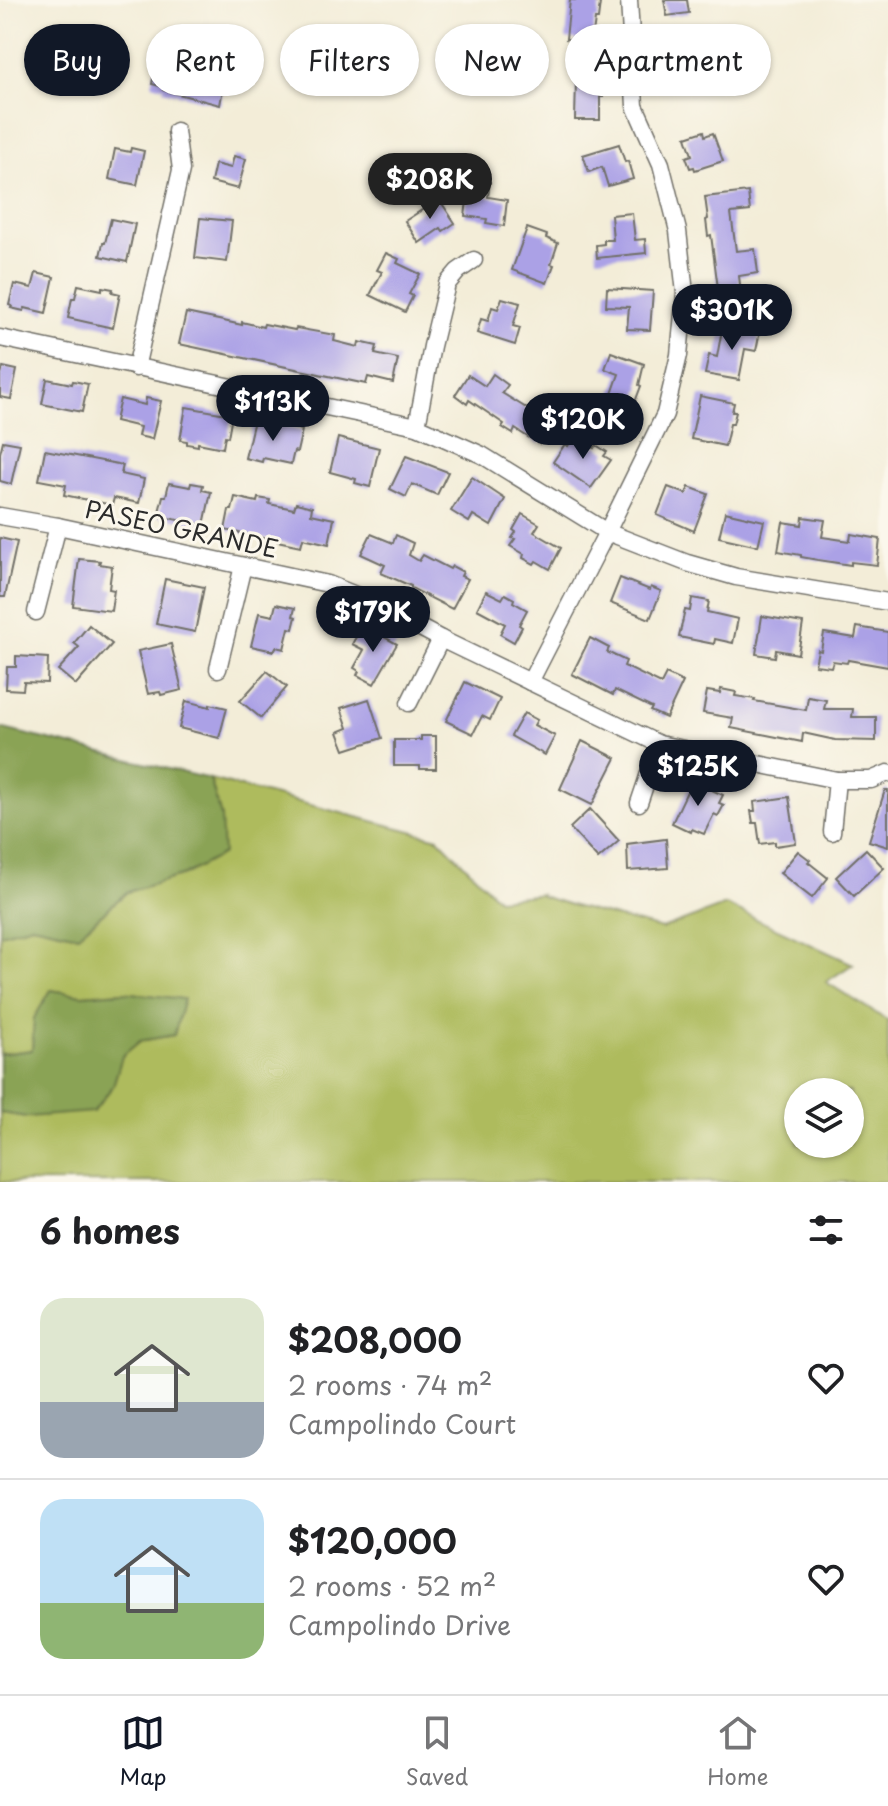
<!DOCTYPE html>
<html lang="en">
<head>
<meta charset="utf-8">
<style>
  :root { --surface:#fff; --page:#f6f6f6; --text:#202124; --muted:#757577; --line:#e0e0e0; --accent:#111827 }
  body { margin:0; font-family:"Playpen Sans",sans-serif; background:var(--page); color:var(--text); height:100vh; display:flex; flex-direction:column; font-size:30px; white-space:nowrap }
  * { box-sizing:border-box; margin:0 }
  p { font-size:26px; color:var(--muted) }
  .icon { flex:none; width:44px; height:44px; fill:none; stroke:currentColor; stroke-width:2; stroke-linecap:round; stroke-linejoin:round }
  .map { position:relative; height:1182px; overflow:hidden }
  .side { display:flex; flex-direction:column; background:var(--surface); flex:1 }
  .side>* { flex:none }
  .top-card { position:absolute; left:24px; top:24px; width:840px; height:72px; display:flex; gap:16px }
  .tools { position:absolute; left:784px; top:1078px; display:grid; gap:16px }
  .tools a { display:grid; place-items:center; width:80px; height:80px; border-radius:50%; background:var(--surface); box-shadow:0 2px 6px #0004; font-size:40px }
  .price { position:absolute; translate:-50% -68px; padding:0 18px; border-radius:28px; background:var(--accent); color:#fff; font-size:26px; line-height:52px; filter:drop-shadow(0 2px 4px #0008) }
  .price::after { content:''; position:absolute; left:50%; top:48px; width:24px; height:18px; margin-left:-12px; background:inherit; clip-path:polygon(0 0,100% 0,50% 100%) }
  .price.active { background:#222; color:#fff }
  ul { padding:0; list-style:none }
  li { display:flex; align-items:center; gap:24px; height:200px; padding:0 40px }
  li+li { border-top:2px solid var(--line) }
  li span { display:grid; place-items:center; flex:none; width:224px; height:160px; border-radius:24px; color:#555 }
  li>.icon { margin-inline-start:auto }
  span .icon { width:96px; height:96px; fill:#fffc; stroke-width:1 }
  li b { font-size:34px }
  h2 { display:flex; justify-content:space-between; align-items:center; height:96px; padding:0 40px; font-size:34px }
  .tag { padding:0 28px; border-radius:36px; background:var(--surface); box-shadow:0 2px 6px #0004; font-size:28px; line-height:72px }
  .tag.active { background:var(--accent); color:#fff }
  .tab-bar { display:flex; justify-content:space-around; align-items:center; height:112px; border-top:2px solid var(--line); background:var(--surface); font-size:22px; color:var(--muted) }
  .tab-bar a { display:grid; justify-items:center; gap:4px }
  .tab-bar .active { color:var(--accent) }
  .map>svg:first-child { display:block }
</style>
</head>
<body>
<div class="map">
<svg width="888" height="1182" viewBox="0 0 888 1182">
  <rect width="100%" height="100%" fill="#fbf7ec"/>
  <filter id="ink" filterUnits="userSpaceOnUse"><feTurbulence type="fractalNoise" baseFrequency=".0125" numOctaves="2"/><feDisplacementMap in="SourceGraphic" scale="16" xChannelSelector="R" yChannelSelector="G"/><feConvolveMatrix kernelMatrix="1 2 1 2 8 2 1 2 1" color-interpolation-filters="sRGB"/></filter>
  <filter id="wash" filterUnits="userSpaceOnUse"><feTurbulence type="fractalNoise" baseFrequency=".006" numOctaves="4" result="noise"/><feDisplacementMap in="SourceGraphic" scale="32" xChannelSelector="R" yChannelSelector="G"/><feGaussianBlur stdDeviation="1.8" result="paint"/><feColorMatrix in="noise" values="0 0 0 0 0 0 0 0 0 0 0 0 0 0 0 0 0 1.4 0 .05"/><feComposite in="paint" operator="in"/></filter>
  <g filter="url(#wash)">
    <rect width="100%" height="100%" fill="#f3edd8"/>
    <!-- green -->
    <path fill="#aebb5d" stroke="#6c7344" stroke-width="2" fill-rule="evenodd" d="M210,779L438,838L498,899L541,894V896L577,907L662,929L726,905L853,964L826,982L888,1021V1182H0V1113L27,1117L113,1086L122,1056L140,1041L174,1035L183,999L123,992L82,995L51,990L35,1018L32,1050L0,1054V934L32,925L78,935L127,892L184,875L221,817ZM798,1092H850V1144H798Z"/>
    <!-- forest -->
    <g fill="#8aa354" stroke="#5a6740" stroke-width="2">
      <polygon points="0,728 210,779 221,817 223,854 184,875 127,892 78,935 32,925 0,934"/>
      <polygon points="51,990 82,995 123,992 184,999 174,1035 140,1041 122,1056 113,1086 93,1112 27,1117 0,1113 0,1054 32,1050 34,1018"/>
    </g>
    <g id="blocks">
      <!-- building -->
      <g fill="#aba1e6">
        <polygon points="570,0 594,0 594,2 600,3 598,19 595,19 592,42 566,39"/>
        <polygon points="664,0 687,0 689,13 667,16"/>
        <polygon points="682,41 703,58 698,65 702,69 689,84 663,63"/>
        <polygon points="157,58 213,72 212,78 218,79 217,82 224,84 220,105 163,90 164,87 152,84"/>
        <polygon points="576,81 603,81 603,97 600,97 600,120 575,120"/>
        <polygon points="704,131 705,136 713,133 723,161 695,170 694,167 690,168 686,157 692,155 686,137"/>
        <polygon points="619,144 625,162 628,161 633,179 608,186 602,167 589,172 583,155"/>
        <polygon points="131,148 144,151 137,185 109,179 115,149 130,152"/>
        <polygon points="234,156 246,159 238,189 211,182 215,164 231,168"/>
        <polygon points="470,179 490,182 488,197 507,200 504,226 486,223 487,219 465,216"/>
        <polygon points="748,192 750,211 731,213 736,251 755,249 758,273 739,276 741,293 719,296 711,235 708,236 706,220 708,219 705,197"/>
        <polygon points="439,199 455,223 443,231 441,228 419,243 405,221"/>
        <polygon points="632,213 635,240 645,239 646,253 597,258 596,245 604,244 604,240 613,240 611,215"/>
        <polygon points="200,218 232,221 227,262 195,258"/>
        <polygon points="111,219 135,224 127,262 100,256 103,243 105,243"/>
        <polygon points="527,228 547,235 546,238 558,243 551,264 554,265 547,283 512,270"/>
        <polygon points="386,253 399,259 397,263 420,274 409,294 413,296 405,312 370,295 382,272 377,270"/>
        <polygon points="36,273 54,277 46,313 25,308 24,311 11,308 12,306 9,305 14,284 32,288"/>
        <polygon points="78,285 102,290 102,287 113,289 112,292 120,294 113,328 68,318 72,298 75,298"/>
        <polygon points="607,288 653,291 650,330 627,329 629,307 606,306"/>
        <polygon points="502,298 520,303 513,326 520,328 515,345 477,333 481,319 488,321 492,307 498,309"/>
        <polygon points="186,313 242,325 242,322 263,327 264,324 295,330 296,328 335,335 334,341 358,347 359,342 377,346 375,354 398,359 393,383 368,377 366,384 179,344"/>
        <polygon points="723,324 760,331 756,351 745,349 739,380 705,374 709,355 717,357"/>
        <polygon points="611,352 644,364 639,385 641,386 635,402 612,394 619,374 605,369"/>
        <polygon points="3,367 17,370 11,399 0,397 0,374 1,374"/>
        <polygon points="493,374 508,385 502,393 552,424 539,444 515,429 513,434 502,427 504,424 469,400 467,404 455,395 468,375 485,386"/>
        <polygon points="47,379 72,384 73,381 88,384 82,412 42,404"/>
        <polygon points="700,396 734,403 732,412 736,412 733,424 730,424 725,446 691,439"/>
        <polygon points="146,398 161,401 152,439 138,436 140,427 115,421 120,399 145,405"/>
        <polygon points="186,407 232,415 228,437 225,436 223,448 198,443 198,446 187,444 187,441 180,440"/>
        <polygon points="254,420 302,430 297,452 294,451 291,464 263,458 262,462 245,458"/>
        <polygon points="575,435 594,448 596,445 607,452 604,456 611,460 591,488 553,462 565,444 568,446"/>
        <polygon points="338,438 379,448 370,487 355,483 356,479 330,472"/>
        <polygon points="3,441 20,444 11,484 0,481 0,453"/>
        <polygon points="45,450 123,465 121,474 144,479 139,503 114,498 112,505 64,495 66,485 39,480"/>
        <polygon points="406,456 448,472 437,495 412,484 406,497 390,489"/>
        <polygon points="472,477 505,499 491,526 473,515 469,522 451,511"/>
        <polygon points="169,483 190,487 191,483 203,485 202,490 211,492 204,525 158,516 163,496 166,496"/>
        <polygon points="668,487 686,494 689,487 708,494 694,531 657,515"/>
        <polygon points="235,497 257,502 258,498 270,500 269,504 294,509 296,503 312,507 311,514 334,519 329,544 303,538 301,546 225,530 229,510 232,510"/>
        <polygon points="725,512 764,521 758,546 719,537"/>
        <polygon points="522,514 539,524 534,532 561,548 550,569 536,561 534,564 523,558 524,554 510,546 515,539 512,538 516,532 513,530"/>
        <polygon points="803,517 825,520 822,537 850,541 851,534 880,539 877,565 851,562 851,565 818,560 801,557 801,555 778,551 783,522 802,525"/>
        <polygon points="371,534 393,543 396,535 413,543 409,555 419,561 423,555 450,569 452,566 463,572 461,576 468,579 452,609 411,588 411,586 381,573 385,565 361,554"/>
        <polygon points="0,538 17,542 5,597 0,597"/>
        <polygon points="79,559 100,561 99,564 112,566 109,589 114,590 111,611 73,606"/>
        <polygon points="620,578 650,590 651,587 661,591 650,619 610,603"/>
        <polygon points="165,579 204,587 195,632 156,624"/>
        <polygon points="486,591 502,599 505,594 514,599 513,602 527,610 519,625 522,627 514,642 500,634 505,624 477,609"/>
        <polygon points="692,598 709,601 707,612 738,619 733,643 715,639 714,644 679,637 685,610 690,611"/>
        <polygon points="276,604 295,608 293,616 296,617 293,629 289,628 284,649 276,647 274,651 251,646 259,613 273,616"/>
        <polygon points="762,616 803,623 798,654 776,650 775,657 756,654"/>
        <polygon points="89,625 112,644 76,685 58,670 79,647 74,643"/>
        <polygon points="366,627 397,644 374,684 357,675 359,671 354,668 364,650 352,644 359,632 362,634"/>
        <polygon points="857,627 888,632 888,667 848,660 847,663 833,661 831,667 815,665 818,650 821,651 824,633 855,638"/>
        <polygon points="590,638 609,648 607,652 626,661 624,666 661,684 666,674 683,682 666,718 650,711 652,708 615,690 613,695 572,674"/>
        <polygon points="171,644 182,690 161,695 160,692 148,694 138,651"/>
        <polygon points="16,656 48,658 47,683 24,682 23,690 6,689 7,667 16,667"/>
        <polygon points="267,671 287,687 261,718 240,701"/>
        <polygon points="465,682 500,699 490,720 482,716 473,734 446,721"/>
        <polygon points="721,689 736,692 735,696 755,699 754,701 806,710 808,697 826,700 824,709 853,709 852,717 876,717 876,741 835,740 803,733 802,742 731,728 733,718 703,713 707,691 720,693"/>
        <polygon points="369,699 382,738 345,750 338,732 348,728 341,708"/>
        <polygon points="186,701 210,707 210,704 227,708 219,738 179,728"/>
        <polygon points="524,713 537,720 534,725 555,736 545,755 511,736"/>
        <polygon points="421,736 436,736 436,769 420,769 420,766 394,766 394,740 421,740"/>
        <polygon points="582,741 616,758 592,805 560,789"/>
        <polygon points="692,781 723,795 719,803 724,805 718,816 714,814 704,834 692,829 691,832 672,823"/>
        <polygon points="885,790 888,790 888,847 869,841"/>
        <polygon points="789,797 796,843 775,846 775,842 760,844 757,823 753,823 751,811 755,811 754,802"/>
        <polygon points="590,809 619,841 598,859 570,828"/>
        <polygon points="666,839 668,868 628,871 627,844"/>
        <polygon points="866,849 884,868 854,896 836,877"/>
        <polygon points="798,851 810,860 808,862 828,878 812,898 780,873"/>
      </g>
    </g>
  </g>
  <g filter="url(#ink)">
    <use href="#blocks" fill-opacity="0" stroke="#716f68" stroke-width="2"/>
    <g fill="none" stroke-linecap="round" stroke-linejoin="round">
      <!-- minor casing -->
      <g stroke="#716f68" stroke-width="19">
        <g id="minor">
          <polyline points="0,338 417,426 482,455 607,532 687,563 736,577 888,602"/>
          <polyline points="136,368 181,170 176,131"/>
          <polyline points="417,426 432,346 447,284 458,271 474,260"/>
          <polyline points="0,516 58,526 328,584 368,600 441,639 659,744 837,780 871,780 888,773"/>
          <polyline points="36,612 58,526"/>
          <polyline points="218,669 243,566"/>
          <polyline points="530,682 607,532 665,414 679,355 685,293 678,231 661,164 635,106 629,0"/>
          <polyline points="409,703 441,639"/>
          <polyline points="639,803 659,744"/>
          <polyline points="832,832 837,780"/>
        </g>
      </g>
      <!-- minor -->
      <use href="#minor" stroke="#fff" stroke-width="16"/>
    </g>
  </g>
  <g text-anchor="middle" dominant-baseline="central" stroke-width="6" stroke-linejoin="round" paint-order="stroke">
    <!-- street labels -->
    <g font-size="24" fill="#2b2b2b" stroke="#fbf7ec">
      <text transform="translate(182 528) rotate(12)">PASEO GRANDE</text>
    </g>
  </g>
</svg>
<div class="tools">
<a><svg class="icon" aria-label="layers" viewBox="0 0 24 24"><path d="M12 4l9 5-9 5-9-5zM3 14l9 5 9-5"/></svg></a>
</div>
<b class="price active" style="left:430px;top:221px">$208K</b>
<b class="price" style="left:732px;top:352px">$301K</b>
<b class="price" style="left:273px;top:443px">$113K</b>
<b class="price" style="left:583px;top:461px">$120K</b>
<b class="price" style="left:373px;top:654px">$179K</b>
<b class="price" style="left:698px;top:808px">$125K</b>
<div class="top-card">
<a class="tag active">Buy</a>
<a class="tag">Rent</a>
<a class="tag">Filters</a>
<a class="tag">New</a>
<a class="tag">Apartment</a>
</div>
</div>
<section class="side">
<h2>6 homes<svg class="icon" aria-label="filters" viewBox="0 0 24 24"><path d="M4 7h16M4 17h16"/><circle cx="9" cy="7" r="2"/><circle cx="15" cy="17" r="2"/></svg></h2>
<ul>
<li><span style="background:linear-gradient(#dfe7d0 65%,#9aa5b1 0)"><svg class="icon" aria-label="home" viewBox="0 0 24 24"><path d="M3 11l9-7 9 7M6 9v11h12V9"/></svg></span><div><b>$208,000</b><p>2 rooms · 74 m²</p><p>Campolindo Court</p></div><svg class="icon" aria-label="heart" viewBox="0 0 24 24"><path d="M12 20l-8-8c-3-5 5-10 8-4 3-6 11-1 8 4z"/></svg></li>
<li><span style="background:linear-gradient(#bfe0f5 65%,#8fb573 0)"><svg class="icon" aria-label="home" viewBox="0 0 24 24"><path d="M3 11l9-7 9 7M6 9v11h12V9"/></svg></span><div><b>$120,000</b><p>2 rooms · 52 m²</p><p>Campolindo Drive</p></div><svg class="icon" aria-label="heart" viewBox="0 0 24 24"><path d="M12 20l-8-8c-3-5 5-10 8-4 3-6 11-1 8 4z"/></svg></li>
</ul>
</section>
<nav class="tab-bar">
<a class="active"><svg class="icon" aria-label="map" viewBox="0 0 24 24"><path d="M3 6l6-2 6 2 6-2v14l-6 2-6-2-6 2zM9 4v14M15 6v14"/></svg>Map</a>
<a><svg class="icon" aria-label="saved" viewBox="0 0 24 24"><path d="M7 4h10v16l-5-4-5 4z"/></svg>Saved</a>
<a><svg class="icon" aria-label="home" viewBox="0 0 24 24"><path d="M3 11l9-7 9 7M6 9v11h12V9"/></svg>Home</a>
</nav>
</body>
</html>
